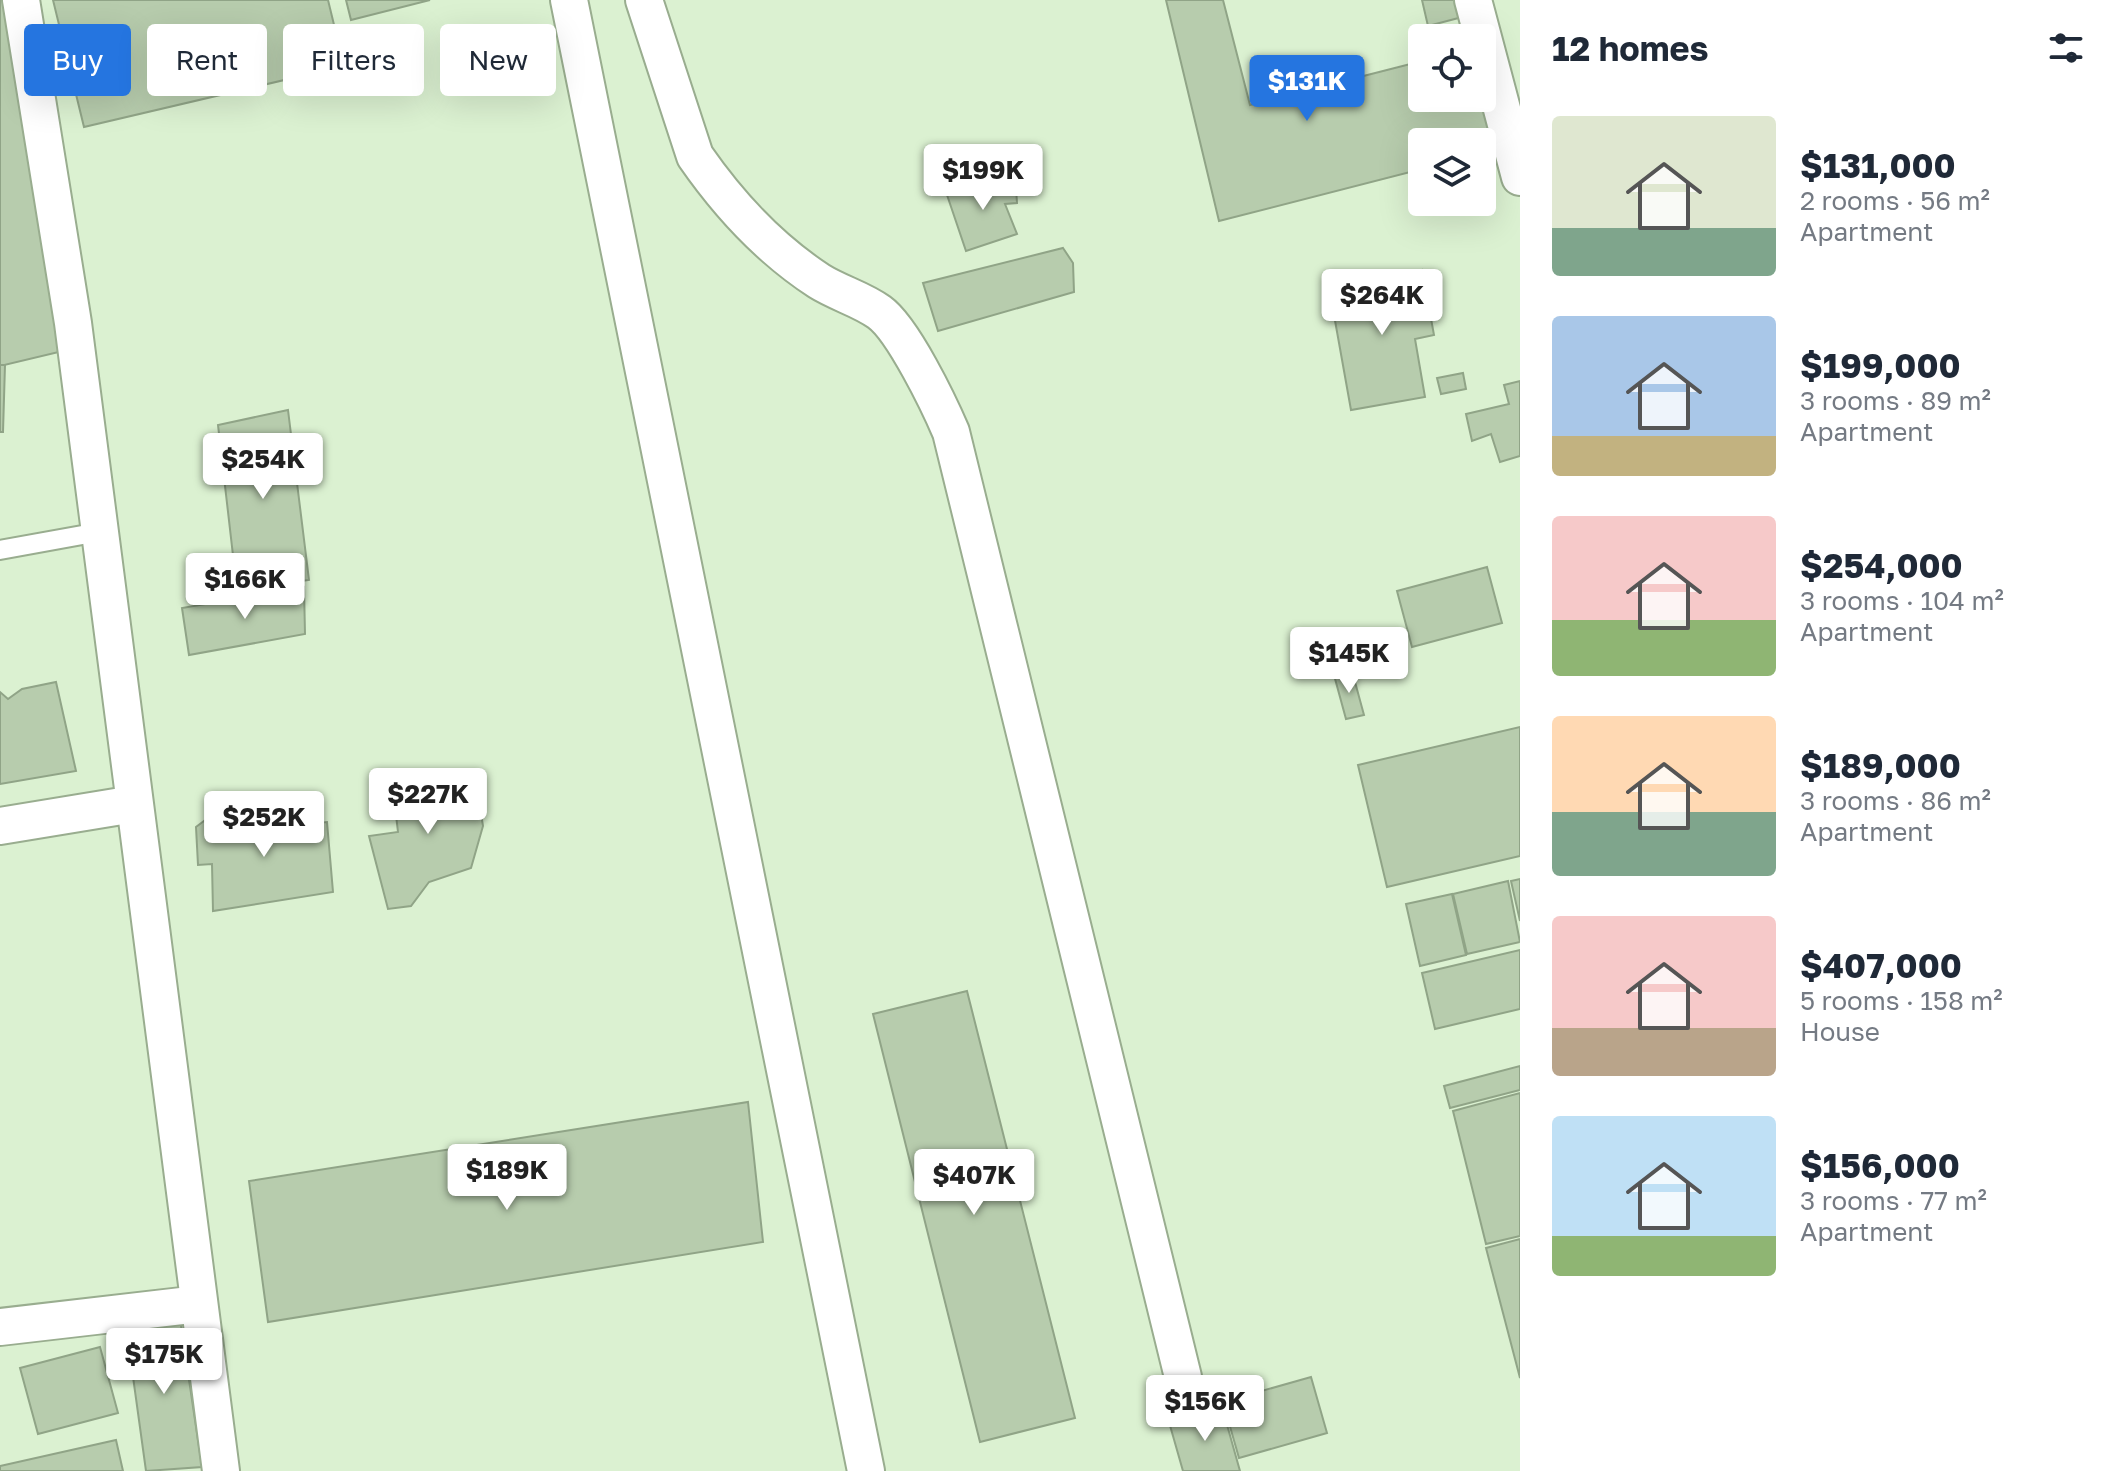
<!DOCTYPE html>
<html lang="en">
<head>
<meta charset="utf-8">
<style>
  :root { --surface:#fff; --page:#f2f2f3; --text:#1f2937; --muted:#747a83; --accent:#2575e0 }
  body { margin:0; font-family:"Golos Text",sans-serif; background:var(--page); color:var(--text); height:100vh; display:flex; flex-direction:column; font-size:30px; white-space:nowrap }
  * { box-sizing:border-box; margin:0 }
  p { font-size:26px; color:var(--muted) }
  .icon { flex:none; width:44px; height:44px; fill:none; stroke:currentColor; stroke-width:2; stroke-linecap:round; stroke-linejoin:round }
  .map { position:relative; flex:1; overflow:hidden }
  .side { display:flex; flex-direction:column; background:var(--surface); width:600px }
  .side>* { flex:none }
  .banner { position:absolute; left:24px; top:24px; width:760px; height:72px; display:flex; gap:16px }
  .fabs { position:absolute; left:1408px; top:24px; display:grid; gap:16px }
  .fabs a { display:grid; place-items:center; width:88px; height:88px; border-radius:8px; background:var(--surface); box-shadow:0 8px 32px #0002; font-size:40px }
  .price { position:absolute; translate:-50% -68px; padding:0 18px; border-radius:8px; background:#fff; color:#222; font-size:26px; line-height:52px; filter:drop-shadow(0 2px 4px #0008) }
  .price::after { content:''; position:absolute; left:50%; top:48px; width:24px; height:18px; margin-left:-12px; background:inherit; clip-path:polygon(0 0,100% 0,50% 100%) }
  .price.on { background:var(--accent); color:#fff }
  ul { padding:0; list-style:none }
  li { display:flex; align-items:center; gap:24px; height:200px; padding:0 32px }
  li span { display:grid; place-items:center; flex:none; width:224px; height:160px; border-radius:8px; color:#555 }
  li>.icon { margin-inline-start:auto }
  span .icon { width:96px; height:96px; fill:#fffc; stroke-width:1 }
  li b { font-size:34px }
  h2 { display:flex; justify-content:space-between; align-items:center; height:96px; padding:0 32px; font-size:34px }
  .pill { padding:0 28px; border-radius:8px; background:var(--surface); box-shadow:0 8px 32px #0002; font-size:28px; line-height:72px }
  .pill.on { background:var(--accent); color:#fff }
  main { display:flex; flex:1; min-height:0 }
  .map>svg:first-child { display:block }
</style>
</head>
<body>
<main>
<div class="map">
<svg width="1520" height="1471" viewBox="0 0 1520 1471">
  <rect width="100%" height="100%" fill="#dbf1d1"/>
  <!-- building -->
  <g fill="#b7ccad" stroke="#90a487" stroke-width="2">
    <polygon points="0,0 12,0 88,345 0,366"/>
    <polygon points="53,0 328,0 344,66 84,127"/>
    <polygon points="346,0 430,0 351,20"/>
    <polygon points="1166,0 1223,0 1250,105 1422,61 1422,98 1482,98 1499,150 1482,154 1482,142 1422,142 1422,169 1219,221"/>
    <polygon points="1422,0 1466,0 1470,15 1428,26"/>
    <polygon points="998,176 1004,188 1016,188 1017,203 1005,204 1017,234 966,251 945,189"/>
    <polygon points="1063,248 1073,263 1074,292 938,331 923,283"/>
    <polygon points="1422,270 1434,335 1415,339 1425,397 1351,410 1329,287"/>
    <polygon points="0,365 5,365 3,432 0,432"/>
    <polygon points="1463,373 1466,389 1441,394 1437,378"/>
    <polygon points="1520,381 1520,456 1500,462 1491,434 1472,441 1466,414 1509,404 1504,385"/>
    <polygon points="288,410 309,580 237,590 218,425"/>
    <polygon points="1487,567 1502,623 1412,647 1397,591"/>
    <polygon points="304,587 305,634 189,655 182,608"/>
    <polygon points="1339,639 1346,663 1333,666 1327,643"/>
    <polygon points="1352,671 1364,715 1346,719 1334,675"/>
    <polygon points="56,682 76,771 0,784 0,692 8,699 22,689"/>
    <polygon points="1520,727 1520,856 1387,887 1358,765"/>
    <polygon points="459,769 474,770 483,826 471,868 429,882 411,906 388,909 369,836 398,832 393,790 401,779 426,778 429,785 459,778"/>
    <polygon points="281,810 287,826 327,822 333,892 213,911 212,864 198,865 196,827 208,818"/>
    <polygon points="1520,879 1520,921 1511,881"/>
    <polygon points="1508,881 1520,942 1467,954 1453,894"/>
    <polygon points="1452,894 1466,955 1420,966 1406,904"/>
    <polygon points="1520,950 1520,1009 1435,1029 1422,973"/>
    <polygon points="967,991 1075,1418 980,1442 873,1014"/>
    <polygon points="1520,1066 1520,1090 1450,1108 1444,1086"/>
    <polygon points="1520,1093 1520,1236 1486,1244 1453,1111"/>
    <polygon points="748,1102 763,1242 268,1322 249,1181"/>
    <polygon points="1520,1239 1520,1378 1486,1248"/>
    <polygon points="180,1319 202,1467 146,1471 126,1326"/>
    <polygon points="100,1347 118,1413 38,1434 20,1368"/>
    <polygon points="1311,1377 1327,1433 1239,1458 1223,1402"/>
    <polygon points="1222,1407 1240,1471 1183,1471 1169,1422"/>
    <polygon points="116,1440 123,1471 0,1471 0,1466"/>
  </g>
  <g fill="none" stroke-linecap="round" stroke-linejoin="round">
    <!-- service casing -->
    <g stroke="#99ad8f" stroke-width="22">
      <polyline id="service" points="0,550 99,532"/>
    </g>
    <!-- minor casing -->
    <g stroke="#99ad8f" stroke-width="40">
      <g id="minor">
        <polyline points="21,0 73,323 221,1471"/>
        <polyline points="569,0 866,1471"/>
        <path d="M644,0L695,156C729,205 770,249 819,281C838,293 861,299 879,312C903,329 939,404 951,432L1183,1377"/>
        <polyline points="1473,0 1520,177"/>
        <polyline points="0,826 134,804"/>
        <polyline points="0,1327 199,1304"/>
      </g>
    </g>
    <!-- service -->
    <use href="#service" stroke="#fff" stroke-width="18"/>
    <!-- minor -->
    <use href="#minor" stroke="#fff" stroke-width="36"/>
  </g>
</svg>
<div class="fabs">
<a><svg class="icon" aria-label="locate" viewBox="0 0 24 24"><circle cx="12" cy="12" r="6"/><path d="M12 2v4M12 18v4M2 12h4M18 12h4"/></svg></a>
<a><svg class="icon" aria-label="layers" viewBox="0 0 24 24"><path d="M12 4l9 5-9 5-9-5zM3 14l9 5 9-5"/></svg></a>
</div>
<b class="price on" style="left:1307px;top:123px">$131K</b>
<b class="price" style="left:983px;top:212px">$199K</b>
<b class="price" style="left:1382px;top:337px">$264K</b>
<b class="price" style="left:263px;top:501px">$254K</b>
<b class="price" style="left:245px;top:621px">$166K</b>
<b class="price" style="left:1349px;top:695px">$145K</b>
<b class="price" style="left:428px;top:836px">$227K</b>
<b class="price" style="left:264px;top:859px">$252K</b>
<b class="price" style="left:507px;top:1212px">$189K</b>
<b class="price" style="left:974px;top:1217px">$407K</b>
<b class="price" style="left:164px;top:1396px">$175K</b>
<b class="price" style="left:1205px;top:1443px">$156K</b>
<div class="banner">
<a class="pill on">Buy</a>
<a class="pill">Rent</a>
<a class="pill">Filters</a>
<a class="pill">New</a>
</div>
</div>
<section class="side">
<h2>12 homes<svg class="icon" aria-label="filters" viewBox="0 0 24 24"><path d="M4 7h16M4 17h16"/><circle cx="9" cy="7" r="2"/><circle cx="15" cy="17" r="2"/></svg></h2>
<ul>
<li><span style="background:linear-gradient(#dfe7d0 70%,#7fa58c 0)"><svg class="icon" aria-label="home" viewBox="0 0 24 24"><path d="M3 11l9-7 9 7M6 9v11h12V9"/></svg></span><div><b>$131,000</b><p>2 rooms · 56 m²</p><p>Apartment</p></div></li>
<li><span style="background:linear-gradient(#a9c7e8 75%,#c2b280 0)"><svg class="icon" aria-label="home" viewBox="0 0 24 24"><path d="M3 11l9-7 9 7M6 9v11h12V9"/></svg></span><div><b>$199,000</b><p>3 rooms · 89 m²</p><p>Apartment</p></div></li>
<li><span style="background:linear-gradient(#f6c9c9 65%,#8fb573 0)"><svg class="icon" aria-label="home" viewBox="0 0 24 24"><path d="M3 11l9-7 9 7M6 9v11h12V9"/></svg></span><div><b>$254,000</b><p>3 rooms · 104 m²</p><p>Apartment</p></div></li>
<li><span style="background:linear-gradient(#ffd9b3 60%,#7fa58c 0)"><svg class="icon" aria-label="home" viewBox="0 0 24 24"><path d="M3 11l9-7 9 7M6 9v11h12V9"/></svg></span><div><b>$189,000</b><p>3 rooms · 86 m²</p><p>Apartment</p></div></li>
<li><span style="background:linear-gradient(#f6c9c9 70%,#b9a48a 0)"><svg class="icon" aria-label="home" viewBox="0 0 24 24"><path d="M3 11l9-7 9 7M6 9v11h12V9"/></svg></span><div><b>$407,000</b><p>5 rooms · 158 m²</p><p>House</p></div></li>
<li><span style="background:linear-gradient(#bfe0f5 75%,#8fb573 0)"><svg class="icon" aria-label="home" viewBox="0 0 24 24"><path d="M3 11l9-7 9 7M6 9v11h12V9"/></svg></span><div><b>$156,000</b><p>3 rooms · 77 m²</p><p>Apartment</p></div></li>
</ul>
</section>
</main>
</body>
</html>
